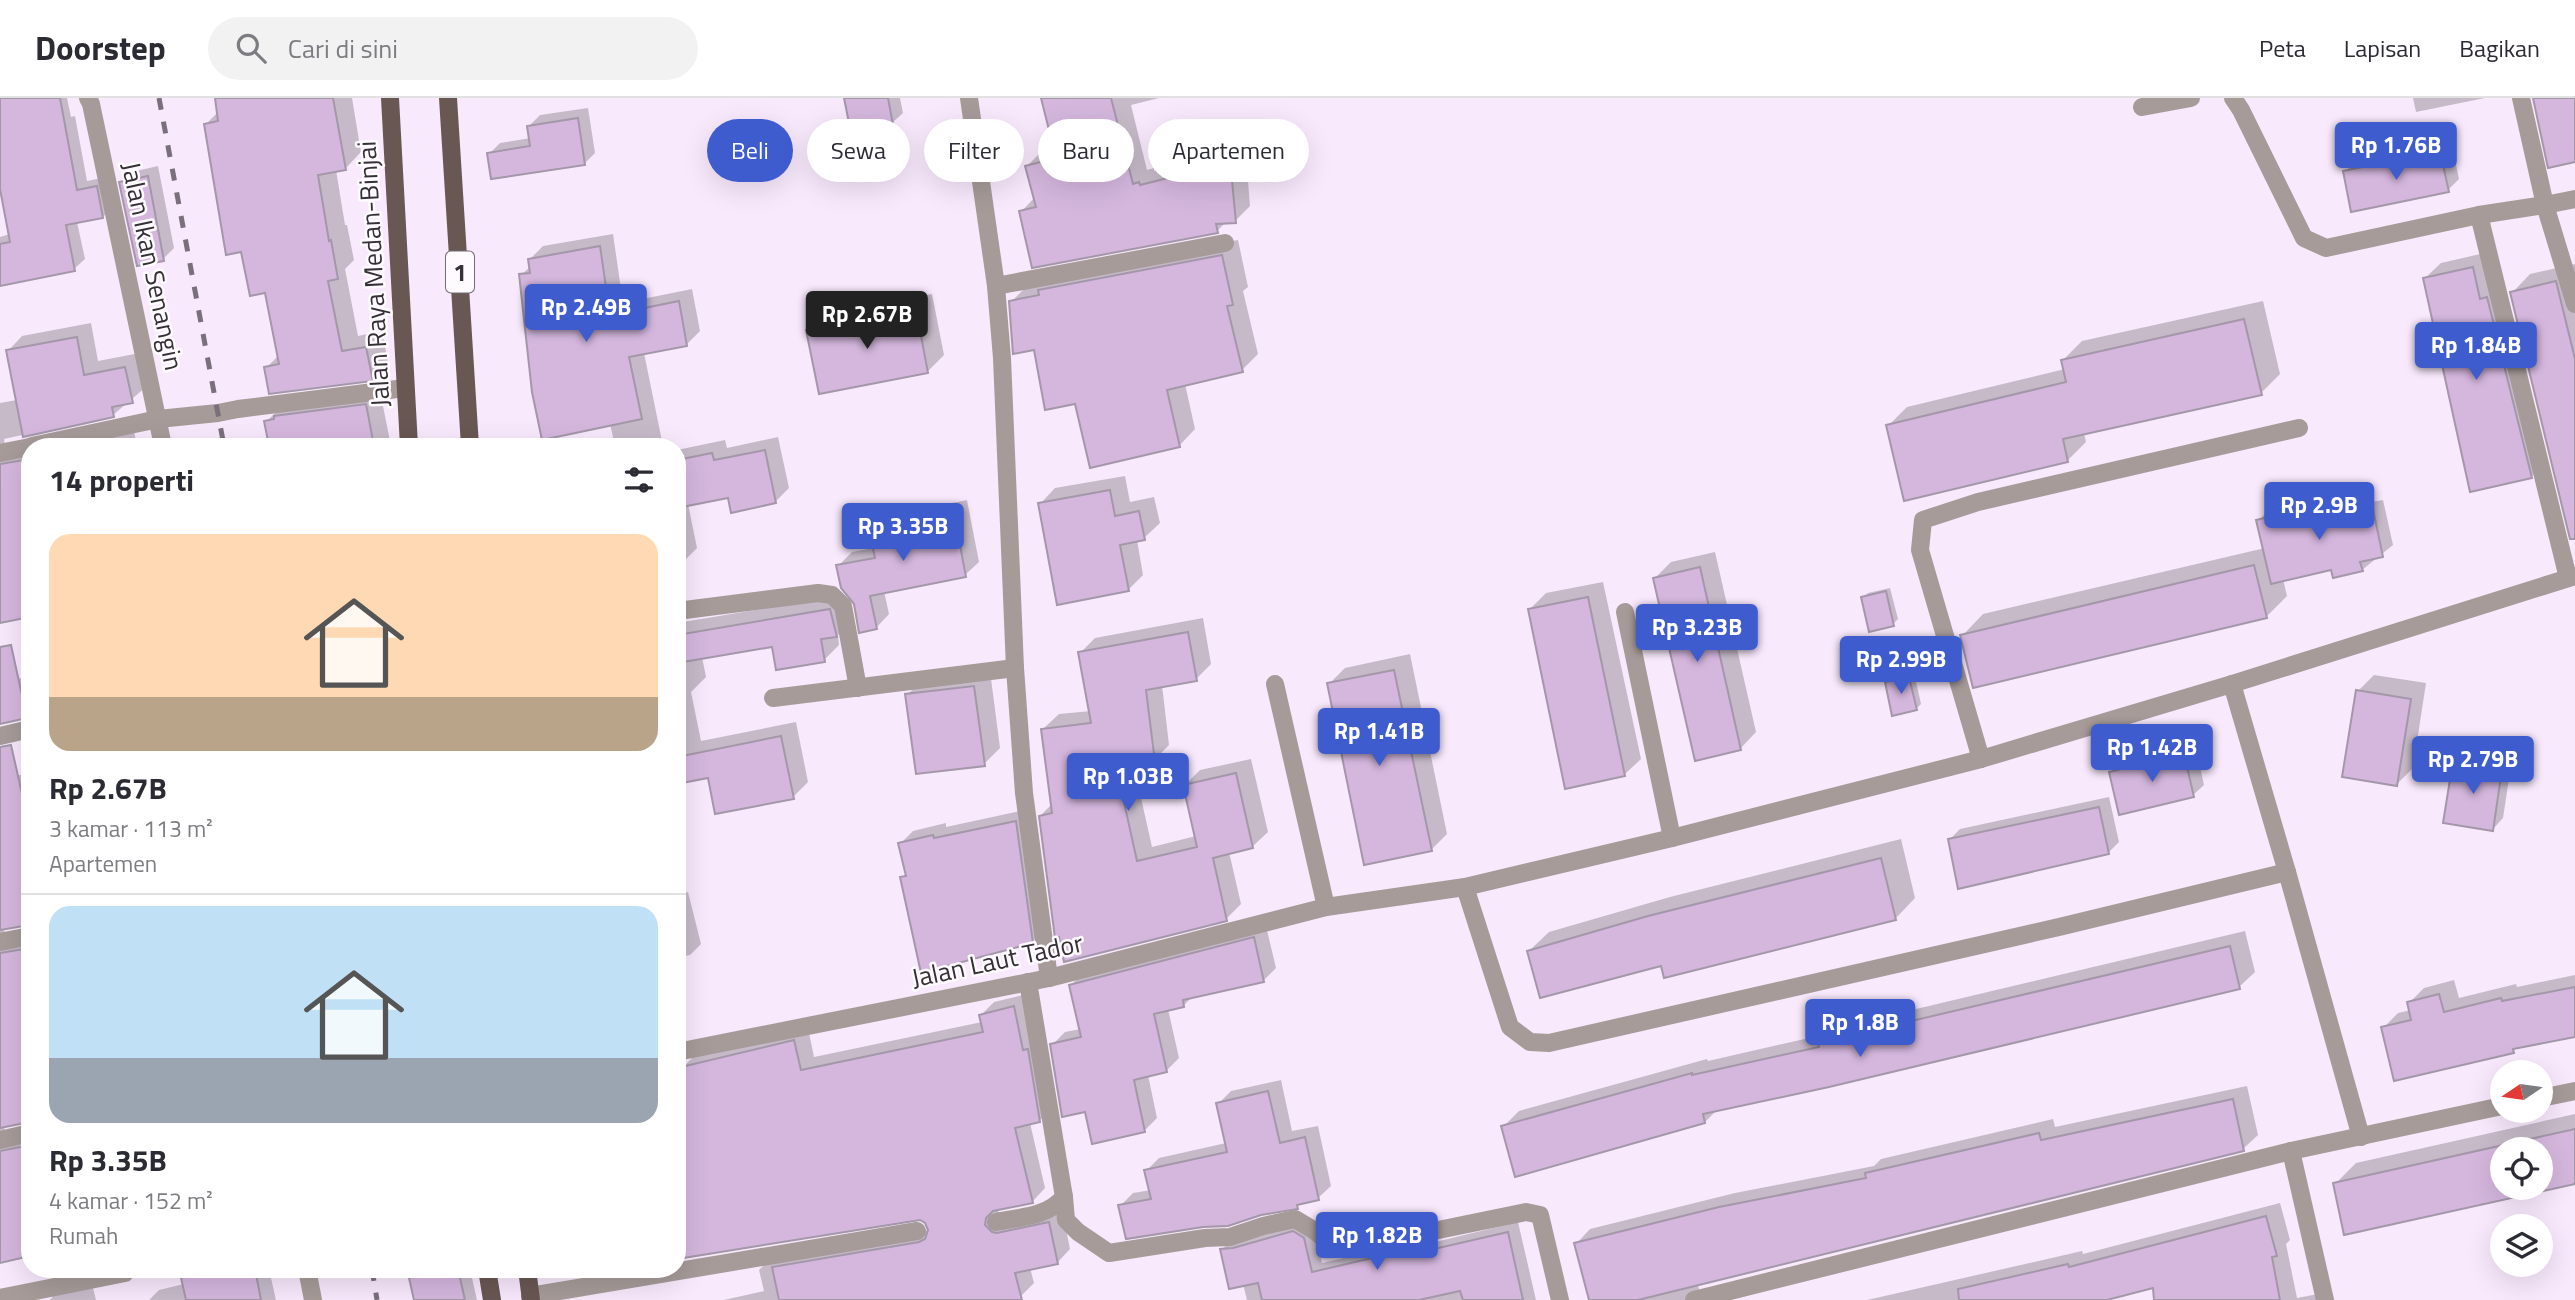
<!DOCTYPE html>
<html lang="id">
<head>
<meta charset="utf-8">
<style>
  :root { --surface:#fff; --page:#f2f2f3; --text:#2b2b33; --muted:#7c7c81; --line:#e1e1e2; --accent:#3f5ccf }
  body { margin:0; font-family:"Titillium Web",sans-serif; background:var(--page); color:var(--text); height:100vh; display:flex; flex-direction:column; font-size:26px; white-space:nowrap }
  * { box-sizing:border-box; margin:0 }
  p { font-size:23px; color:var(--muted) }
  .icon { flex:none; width:38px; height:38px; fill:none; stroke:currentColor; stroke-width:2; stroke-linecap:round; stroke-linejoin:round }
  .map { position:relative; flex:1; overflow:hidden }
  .panel { position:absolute; left:21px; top:340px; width:665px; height:840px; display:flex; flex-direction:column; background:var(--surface); border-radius:28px; box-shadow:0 7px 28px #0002 }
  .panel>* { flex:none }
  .hud { position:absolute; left:707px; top:21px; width:665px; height:63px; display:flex; gap:14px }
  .needle { width:46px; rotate:257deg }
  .controls { position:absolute; left:2490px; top:962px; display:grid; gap:14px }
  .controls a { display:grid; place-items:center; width:63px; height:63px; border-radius:50%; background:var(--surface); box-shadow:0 7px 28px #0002; font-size:35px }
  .price { position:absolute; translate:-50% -60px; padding:0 16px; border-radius:7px; background:var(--accent); color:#fff; font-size:23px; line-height:46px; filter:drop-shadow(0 2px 4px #0008) }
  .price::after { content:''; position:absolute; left:50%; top:42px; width:21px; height:16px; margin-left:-10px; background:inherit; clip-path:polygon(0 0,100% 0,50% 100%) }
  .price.active { background:#222; color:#fff }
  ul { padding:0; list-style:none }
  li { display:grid; align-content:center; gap:14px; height:371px; padding:0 28px }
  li+li { border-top:2px solid var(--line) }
  li span { display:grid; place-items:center; height:217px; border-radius:21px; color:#555 }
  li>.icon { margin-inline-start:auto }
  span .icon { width:126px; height:126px; fill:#fffc; stroke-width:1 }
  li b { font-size:30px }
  h2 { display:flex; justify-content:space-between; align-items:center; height:84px; padding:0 28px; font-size:30px }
  .chip { padding:0 24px; border-radius:32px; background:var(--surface); box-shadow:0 7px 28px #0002; font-size:24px; line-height:63px }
  .chip.active { background:var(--accent); color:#fff }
  header { display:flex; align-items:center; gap:42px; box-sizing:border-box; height:98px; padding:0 35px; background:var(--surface); border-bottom:2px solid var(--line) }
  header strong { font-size:33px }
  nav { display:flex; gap:38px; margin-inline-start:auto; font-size:24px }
  .search { width:490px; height:63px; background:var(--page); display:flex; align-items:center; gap:18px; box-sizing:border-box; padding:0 24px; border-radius:38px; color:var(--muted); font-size:26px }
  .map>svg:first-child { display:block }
</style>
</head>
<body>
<header>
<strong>Doorstep</strong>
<div class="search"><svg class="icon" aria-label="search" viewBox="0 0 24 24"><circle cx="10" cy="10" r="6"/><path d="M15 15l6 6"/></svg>Cari di sini</div>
<nav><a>Peta</a><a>Lapisan</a><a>Bagikan</a></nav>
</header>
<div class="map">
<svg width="2575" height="1202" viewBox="0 0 2575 1202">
  <rect width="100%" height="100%" fill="#f8e9fc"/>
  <!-- shadow -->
  <g fill="#0003" fill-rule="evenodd">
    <polygon points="0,0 67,0 71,19 75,18 87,83 107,79 113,108 103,119 77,124 85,161 74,171 0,186 0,139 10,136 0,82"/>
    <polygon points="217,0 352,0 361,54 345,71 336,72 345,127 347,127 354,162 345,171 358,238 382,233 388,264 372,281 266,270 279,257 266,193 242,152 205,27 219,13"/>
    <polygon points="845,0 900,0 903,15 892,25"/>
    <polygon points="1043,0 1159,0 1131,7 1147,72 1154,70 1154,73 1204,61 1246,58 1250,108 1235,123 1226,124 1217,133 1021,114 1035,99 1027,68 1042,53 1055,50"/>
    <polygon points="2413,0 2485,0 2416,14"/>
    <polygon points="588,10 595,55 584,66 489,56 500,45 531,40 529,28 540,17"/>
    <polygon points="2451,43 2459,81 2448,92 2345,74 2355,63"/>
    <polygon points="158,68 174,150 163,161 121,84 132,74"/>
    <polygon points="613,136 623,205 692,191 700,233 687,246 644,255 663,348 615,348 610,326 521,177 531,168 530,161 543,148"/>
    <polygon points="1238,142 1248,189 1243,193 1258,256 1242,272 1185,286 1195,331 1179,348 1076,304 1035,250 1011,204 1027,188 1056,176"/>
    <polygon points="2489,154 2547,362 2531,379 2424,181 2441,165"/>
    <polygon points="2575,166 2575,417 2512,195 2530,176"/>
    <polygon points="932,196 944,257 928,273 808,233 824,217"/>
    <polygon points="2263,203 2280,276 2261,295 2084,335 2086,344 2068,362 1888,328 1907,309 2065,271 2063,262 2082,243"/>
    <polygon points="91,225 98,263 140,255 146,289 113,317 4,341 5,348 30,350 30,517 0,523 0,305 17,302 8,253 22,238"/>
    <polygon points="380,293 391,348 271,348 266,324 281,309"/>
    <polygon points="133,328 137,348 37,348"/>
    <polygon points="778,339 789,390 775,404 729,398 688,406 697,450 683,464 677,465 677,352 725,342 727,350"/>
    <polygon points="1125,378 1130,404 1154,399 1160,425 1144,440 1137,442 1143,477 1128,492 1040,406 1055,390"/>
    <polygon points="2357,391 2360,406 2383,402 2393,447 2362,472 2332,470 2283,481 2287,498 2266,519 1962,538 1983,516 2265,450 2258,423 2269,412"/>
    <polygon points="967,402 979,464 965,477 884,493 889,516 876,530 856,505 838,468 852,454 874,450 871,432 884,419"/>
    <polygon points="1715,454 1756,634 1740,651 1655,480 1671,464"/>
    <polygon points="1603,484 1641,661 1624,677 1530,511 1546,495"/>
    <polygon points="1890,490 1898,521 1893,526 1863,500 1868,495"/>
    <polygon points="845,497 851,523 838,537 839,547 824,562 774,547 702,559 706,579 691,594 701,643 796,624 808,684 793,699 709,678 677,684 677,525"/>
    <polygon points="1203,520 1211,566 1196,581 1162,587 1169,647 1154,662 1133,664 1152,749 1196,738 1184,688 1200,672 1251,661 1268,734 1252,749 1229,754 1241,806 1226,821 1040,718 1052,706 1043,631 1059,616 1091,613 1080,555 1095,540"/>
    <polygon points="1410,556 1447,736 1431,752 1329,586 1345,570"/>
    <polygon points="990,573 1000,650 984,666 907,597 923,581"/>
    <polygon points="1914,575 1921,606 1916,611 1886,585 1891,580"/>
    <polygon points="2374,577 2426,585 2413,670 2397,686 2358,593"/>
    <polygon points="30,578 30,615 26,618 0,625 0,585"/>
    <polygon points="2195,646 2204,687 2193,697 2111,675 2121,664"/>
    <polygon points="2465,653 2512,661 2503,720 2493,731 2454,664"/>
    <polygon points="30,675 30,825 2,830 10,841 30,838 30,1022 4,1028 5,1035 30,1037 30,1158 0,1164 0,681"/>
    <polygon points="2109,699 2119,744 2108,755 1950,741 1960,731"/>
    <polygon points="1029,711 1045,831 1032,844 902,780 907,774 900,746 913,733 946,725 946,729"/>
    <polygon points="1901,741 1915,800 1896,820 1665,878 1662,865 1529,853 1549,834 1670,799"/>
    <polygon points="688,794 701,846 690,857 677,860 677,806 686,803 685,800 677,802 677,797"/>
    <polygon points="1266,828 1276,870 1263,883 1193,898 1183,908 1168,911 1179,960 1166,973 1148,977 1157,1020 1145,1032 1086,1012 1052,947 1065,934 1081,931 1071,887 1084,874"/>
    <polygon points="2245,833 2255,874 2239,889 1718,1011 1705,1024 1503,1029 1519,1013 1707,961 1708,963 1831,935 1836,930"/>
    <polygon points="2575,877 2575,937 2517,949 2513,953 2383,930 2398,915 2411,912 2409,905 2424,890 2454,882 2459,900 2516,886 2517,889"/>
    <polygon points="1027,896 1053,1009 1039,1023 1030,1025 1045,1090 1032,1104 998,1110 998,1113 1005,1121 1062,1111 1070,1151 1057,1165 1030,1170 1034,1185 1020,1199 1007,1202 724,1202 764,1193 759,1172 773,1158 930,1132 922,1121 683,969 696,956 808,930 814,959 982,924 981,917 994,904"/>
    <polygon points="1281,982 1292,1033 1318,1028 1331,1088 1318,1100 1302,1104 1297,1109 1120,1108 1133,1095 1151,1092 1146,1073 1159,1060 1226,1045 1218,1006 1231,993"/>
    <polygon points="2247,988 2258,1037 2243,1051 1743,1176 1697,1185 1703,1202 1590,1202 1576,1146 1590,1131 1735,1095 1874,1068 1881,1061 2053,1021 2055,1029"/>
    <path d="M2575,1016V1084L2345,1134L2335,1086L2356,1065ZM2502,1052H2541V1090H2502Z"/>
    <polygon points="2280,1105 2290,1142 2286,1146 2297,1200 2318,1196 2319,1202 2216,1202 2210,1174 2100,1202 1867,1202 2082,1153 2083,1156"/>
    <polygon points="1305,1123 1314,1129 1322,1165 1430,1140 1431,1145 1518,1124 1536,1202 1247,1202 1243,1186 1222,1151 1233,1141"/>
    <polygon points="181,1171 269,1171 276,1202 149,1202 159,1192 184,1186"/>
    <polygon points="407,1171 470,1171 477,1202 415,1202"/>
    <polygon points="570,1171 613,1171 571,1178"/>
    <polygon points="92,1186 96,1202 50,1202 55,1196"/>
  </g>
  <!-- building -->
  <g fill="#d5b7de" stroke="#a497a9" stroke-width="2" fill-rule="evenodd">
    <polygon points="0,0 60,0 77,92 97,88 103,120 66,127 75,173 0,188 0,146 10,144 0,91"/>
    <polygon points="215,0 333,0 346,72 318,77 329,143 331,142 338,181 328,183 342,253 366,249 373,283 269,296 264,269 279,266 265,195 250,198 241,154 226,157 204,26 218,23"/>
    <polygon points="844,0 888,0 893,27 851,35"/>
    <polygon points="1041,0 1111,0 1133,86 1139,84 1140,87 1188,75 1231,72 1236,125 1216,126 1218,135 1032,170 1019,113 1036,109 1025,68 1056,60"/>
    <polygon points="2533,0 2575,0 2575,64 2548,70"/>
    <polygon points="578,20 585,67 491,81 487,55 530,48 527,28"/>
    <polygon points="2440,53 2449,94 2351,114 2343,73"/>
    <polygon points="148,78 164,163 137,168 119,84"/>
    <polygon points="600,148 610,217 679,203 687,248 629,259 642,321 542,342 532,294 519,176 530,175 528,161"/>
    <polygon points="1222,157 1233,207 1227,208 1243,274 1167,292 1180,349 1090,370 1075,306 1045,312 1034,252 1013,256 1009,203 1039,197 1038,192"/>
    <polygon points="2473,169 2480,201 2487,199 2532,380 2470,394 2423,180"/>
    <polygon points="2556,183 2575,261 2575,441 2570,441 2510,194"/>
    <polygon points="916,211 928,275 819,296 806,232"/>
    <polygon points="2244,221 2262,297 2063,341 2068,364 1904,403 1886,327 2066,284 2061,262"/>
    <polygon points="77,239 84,277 125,269 133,305 112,309 114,319 23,339 6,252"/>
    <polygon points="366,306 374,348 269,348 264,323 274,321 274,318"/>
    <polygon points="765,352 776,405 731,415 728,400 677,410 677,362 712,355 714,362"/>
    <polygon points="30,361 30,519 0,525 0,366"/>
    <polygon points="1110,392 1115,418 1139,413 1145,442 1120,447 1129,493 1057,507 1038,405"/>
    <polygon points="2346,401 2350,416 2373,411 2383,459 2360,464 2363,473 2333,480 2331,472 2271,486 2256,422"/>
    <polygon points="954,415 966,479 870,498 877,531 859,535 854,506 841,490 836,467 875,460 869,431"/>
    <polygon points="2254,467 2267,520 1973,590 1960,537"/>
    <polygon points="1700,469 1741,652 1695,663 1653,480"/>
    <polygon points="1886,493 1894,528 1869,534 1861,499"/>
    <polygon points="1588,499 1625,678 1565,691 1528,511"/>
    <polygon points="830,511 837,539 821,541 825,564 776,572 772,549 677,565 677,537"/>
    <polygon points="1188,534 1197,583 1146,592 1155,664 1116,668 1137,763 1197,749 1183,687 1236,675 1253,750 1213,760 1227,823 1064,864 1059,839 1055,840 1039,718 1052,715 1041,631 1091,625 1078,554"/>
    <polygon points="11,547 27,620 0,626 0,549"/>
    <polygon points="1394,572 1432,753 1364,767 1327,585"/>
    <polygon points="1909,579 1917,612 1892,618 1885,584"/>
    <polygon points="974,588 985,668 916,676 905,596"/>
    <polygon points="2356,592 2411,601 2397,688 2342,679"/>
    <polygon points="781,638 794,701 715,716 708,680 677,686 677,659"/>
    <polygon points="11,647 30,731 30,827 0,832 0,649"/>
    <polygon points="2184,656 2194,699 2119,717 2109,674"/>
    <polygon points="2453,663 2502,671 2493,733 2443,725"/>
    <polygon points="2099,709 2109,756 1958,791 1948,741"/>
    <polygon points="1016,723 1033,845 921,875 900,779 906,778 898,745 933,737 934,740"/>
    <polygon points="1881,760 1896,822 1664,880 1661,868 1540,900 1527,853 1648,818"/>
    <polygon points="1254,839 1264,884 1183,902 1184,909 1154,916 1167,974 1134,982 1145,1034 1092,1046 1085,1014 1062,1019 1050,946 1081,939 1069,887"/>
    <polygon points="2230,848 2240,891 1829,989 1703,1016 1705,1025 1515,1079 1501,1028 1692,975 1692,977 1819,949 1818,945"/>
    <polygon points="30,850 30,1024 0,1030 0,855"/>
    <polygon points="2575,889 2575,939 2513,951 2514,955 2394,983 2381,929 2411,922 2407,904 2439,896 2444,914 2501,900 2502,903"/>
    <polygon points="1014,908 1023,952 1028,951 1040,1024 1015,1030 1033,1105 993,1113 986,1120 985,1127 992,1134 997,1135 1049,1124 1058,1166 1015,1175 1022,1202 779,1202 772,1169 919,1144 925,1141 928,1132 925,1125 920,1122 677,1161 677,970 794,942 801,972 983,934 979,917"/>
    <polygon points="1268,993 1280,1045 1305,1039 1319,1102 1297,1107 1298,1111 1261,1117 1228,1128 1203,1129 1126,1141 1118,1107 1151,1101 1144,1072 1227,1054 1216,1005"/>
    <polygon points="2233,1001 2244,1053 1638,1202 1589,1202 1574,1145 1719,1109 1866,1080 1865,1075 2039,1035 2041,1042"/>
    <path d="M2575,1031V1086L2344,1137L2333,1085ZM2502,1052H2541V1090H2502Z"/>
    <polygon points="30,1047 30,1158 0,1165 0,1053"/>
    <polygon points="2266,1118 2277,1158 2272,1159 2280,1202 2154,1202 2153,1190 2107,1202 1959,1202 1958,1191 2068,1166 2069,1169"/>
    <polygon points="1293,1133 1304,1140 1312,1174 1420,1149 1421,1154 1508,1134 1523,1202 1463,1202 1460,1193 1419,1202 1262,1202 1258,1185 1229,1191 1220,1151 1233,1150"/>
    <polygon points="179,1171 255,1171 261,1202 186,1202"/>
    <polygon points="407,1171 458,1171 465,1202 414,1202"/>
  </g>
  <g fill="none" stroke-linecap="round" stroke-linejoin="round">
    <!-- service -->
    <g stroke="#a69b99" stroke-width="18">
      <polyline points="2233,0 2241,12 2304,140 2326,150 2479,117 2545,107"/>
      <polyline points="2142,9 2191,0"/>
      <polyline points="2479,117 2568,480"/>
    </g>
    <!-- minor -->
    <g stroke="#a69b99" stroke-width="18">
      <polyline points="88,0 91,6 163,348"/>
      <polyline points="969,0 996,188 1002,260 1015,570 1024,695 1049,880"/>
      <polyline points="2521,0 2545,107 2575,206"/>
      <polyline points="2545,107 2575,101"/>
      <polyline points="996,188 1225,145"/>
      <polyline points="32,348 158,321 218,315 238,311 405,290"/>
      <polyline points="0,355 30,349"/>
      <polyline points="677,513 818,495 832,497 843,508 858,590"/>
      <polyline points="1625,514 1672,740"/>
      <polyline points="1275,586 1326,809"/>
      <polyline points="773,600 1015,570"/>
      <polyline points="0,638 30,631"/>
      <polyline points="1981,661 1920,452 1923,422 1978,404 2299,330"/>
      <polyline points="2287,774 2361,1039"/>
      <polyline points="1465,789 1672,740 1981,661 2232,586 2575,478"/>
      <polyline points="0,844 30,838"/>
      <polyline points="677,954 1049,880 1326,809 1465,789 1510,929 1530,944 1549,945 2059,829 2287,774 2232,586"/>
      <polyline points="2541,1000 2575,993"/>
      <polyline points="0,1042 30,1035"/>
      <polyline points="2291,1053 2325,1202"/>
      <polyline points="1064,1099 1066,1122 1078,1134 1109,1155 1205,1140 1230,1139 1263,1128 1295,1121 1315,1133 1330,1146 1365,1147 1526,1114 1540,1117 1560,1202"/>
      <path d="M996,1124C1021,1119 1047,1119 1064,1099L1028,884"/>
      <polyline points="307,1171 313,1202"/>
      <polyline points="530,1198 917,1133"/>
      <polyline points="0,1200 125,1175"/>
      <polyline points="1694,1202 2291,1053 2502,1008"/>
    </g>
    <!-- primary -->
    <g stroke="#695753" stroke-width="18">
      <polyline points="390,0 409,348"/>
      <polyline points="448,0 470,348"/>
      <polyline points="487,1171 492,1202"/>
      <polyline points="527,1171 531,1202"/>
    </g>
    <!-- rail -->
    <g stroke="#79707c" stroke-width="5" stroke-dasharray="12 12" stroke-linecap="butt">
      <polyline points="159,0 224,348"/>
      <polyline points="372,1171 377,1202"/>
    </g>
  </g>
  <g text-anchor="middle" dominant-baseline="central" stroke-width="5" stroke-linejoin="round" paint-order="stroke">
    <!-- shield labels -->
    <rect fill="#fefbff" stroke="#716c72" stroke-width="2" x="446" y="153.5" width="28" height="41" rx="5"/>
    <g font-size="24" font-weight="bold" fill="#352f36">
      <text x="460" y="174">1</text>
    </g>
    <!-- street labels -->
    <g font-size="26" fill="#352f36" stroke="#fefbff">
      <text transform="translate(153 168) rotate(78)">Jalan Ikan Senangin</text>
      <text transform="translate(373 176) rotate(-93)">Jalan Raya Medan-Binjai</text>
      <text transform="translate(997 862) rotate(-12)">Jalan Laut Tador</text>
    </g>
  </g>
</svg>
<div class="controls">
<a><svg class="needle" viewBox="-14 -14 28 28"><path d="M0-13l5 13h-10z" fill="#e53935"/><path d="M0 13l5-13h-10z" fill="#7c7c81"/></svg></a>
<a><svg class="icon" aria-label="locate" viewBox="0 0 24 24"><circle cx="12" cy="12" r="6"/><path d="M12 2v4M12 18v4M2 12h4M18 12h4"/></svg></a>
<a><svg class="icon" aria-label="layers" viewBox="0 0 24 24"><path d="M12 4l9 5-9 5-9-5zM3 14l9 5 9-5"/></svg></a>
</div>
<b class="price" style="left:2396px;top:84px">Rp 1.76B</b>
<b class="price" style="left:586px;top:246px">Rp 2.49B</b>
<b class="price active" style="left:867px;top:253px">Rp 2.67B</b>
<b class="price" style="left:2476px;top:284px">Rp 1.84B</b>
<b class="price" style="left:2319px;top:444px">Rp 2.9B</b>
<b class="price" style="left:903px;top:465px">Rp 3.35B</b>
<b class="price" style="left:1697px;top:566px">Rp 3.23B</b>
<b class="price" style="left:1901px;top:598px">Rp 2.99B</b>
<b class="price" style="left:1379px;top:670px">Rp 1.41B</b>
<b class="price" style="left:2152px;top:686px">Rp 1.42B</b>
<b class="price" style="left:2473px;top:698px">Rp 2.79B</b>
<b class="price" style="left:1128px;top:715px">Rp 1.03B</b>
<b class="price" style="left:1860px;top:961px">Rp 1.8B</b>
<b class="price" style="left:1377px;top:1174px">Rp 1.82B</b>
<div class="hud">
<a class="chip active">Beli</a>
<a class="chip">Sewa</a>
<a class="chip">Filter</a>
<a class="chip">Baru</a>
<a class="chip">Apartemen</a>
</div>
<section class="panel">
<h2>14 properti<svg class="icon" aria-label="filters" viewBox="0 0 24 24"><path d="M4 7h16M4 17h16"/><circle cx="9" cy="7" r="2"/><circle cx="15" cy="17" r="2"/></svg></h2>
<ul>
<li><span style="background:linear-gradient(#ffd9b3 75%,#b9a48a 0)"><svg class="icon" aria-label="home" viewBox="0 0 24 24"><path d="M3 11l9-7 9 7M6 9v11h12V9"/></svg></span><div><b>Rp 2.67B</b><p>3 kamar · 113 m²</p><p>Apartemen</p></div></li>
<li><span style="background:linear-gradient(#bfe0f5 70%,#9aa5b1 0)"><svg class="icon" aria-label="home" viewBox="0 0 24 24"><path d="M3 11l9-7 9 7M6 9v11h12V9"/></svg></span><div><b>Rp 3.35B</b><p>4 kamar · 152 m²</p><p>Rumah</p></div></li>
</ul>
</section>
</div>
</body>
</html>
